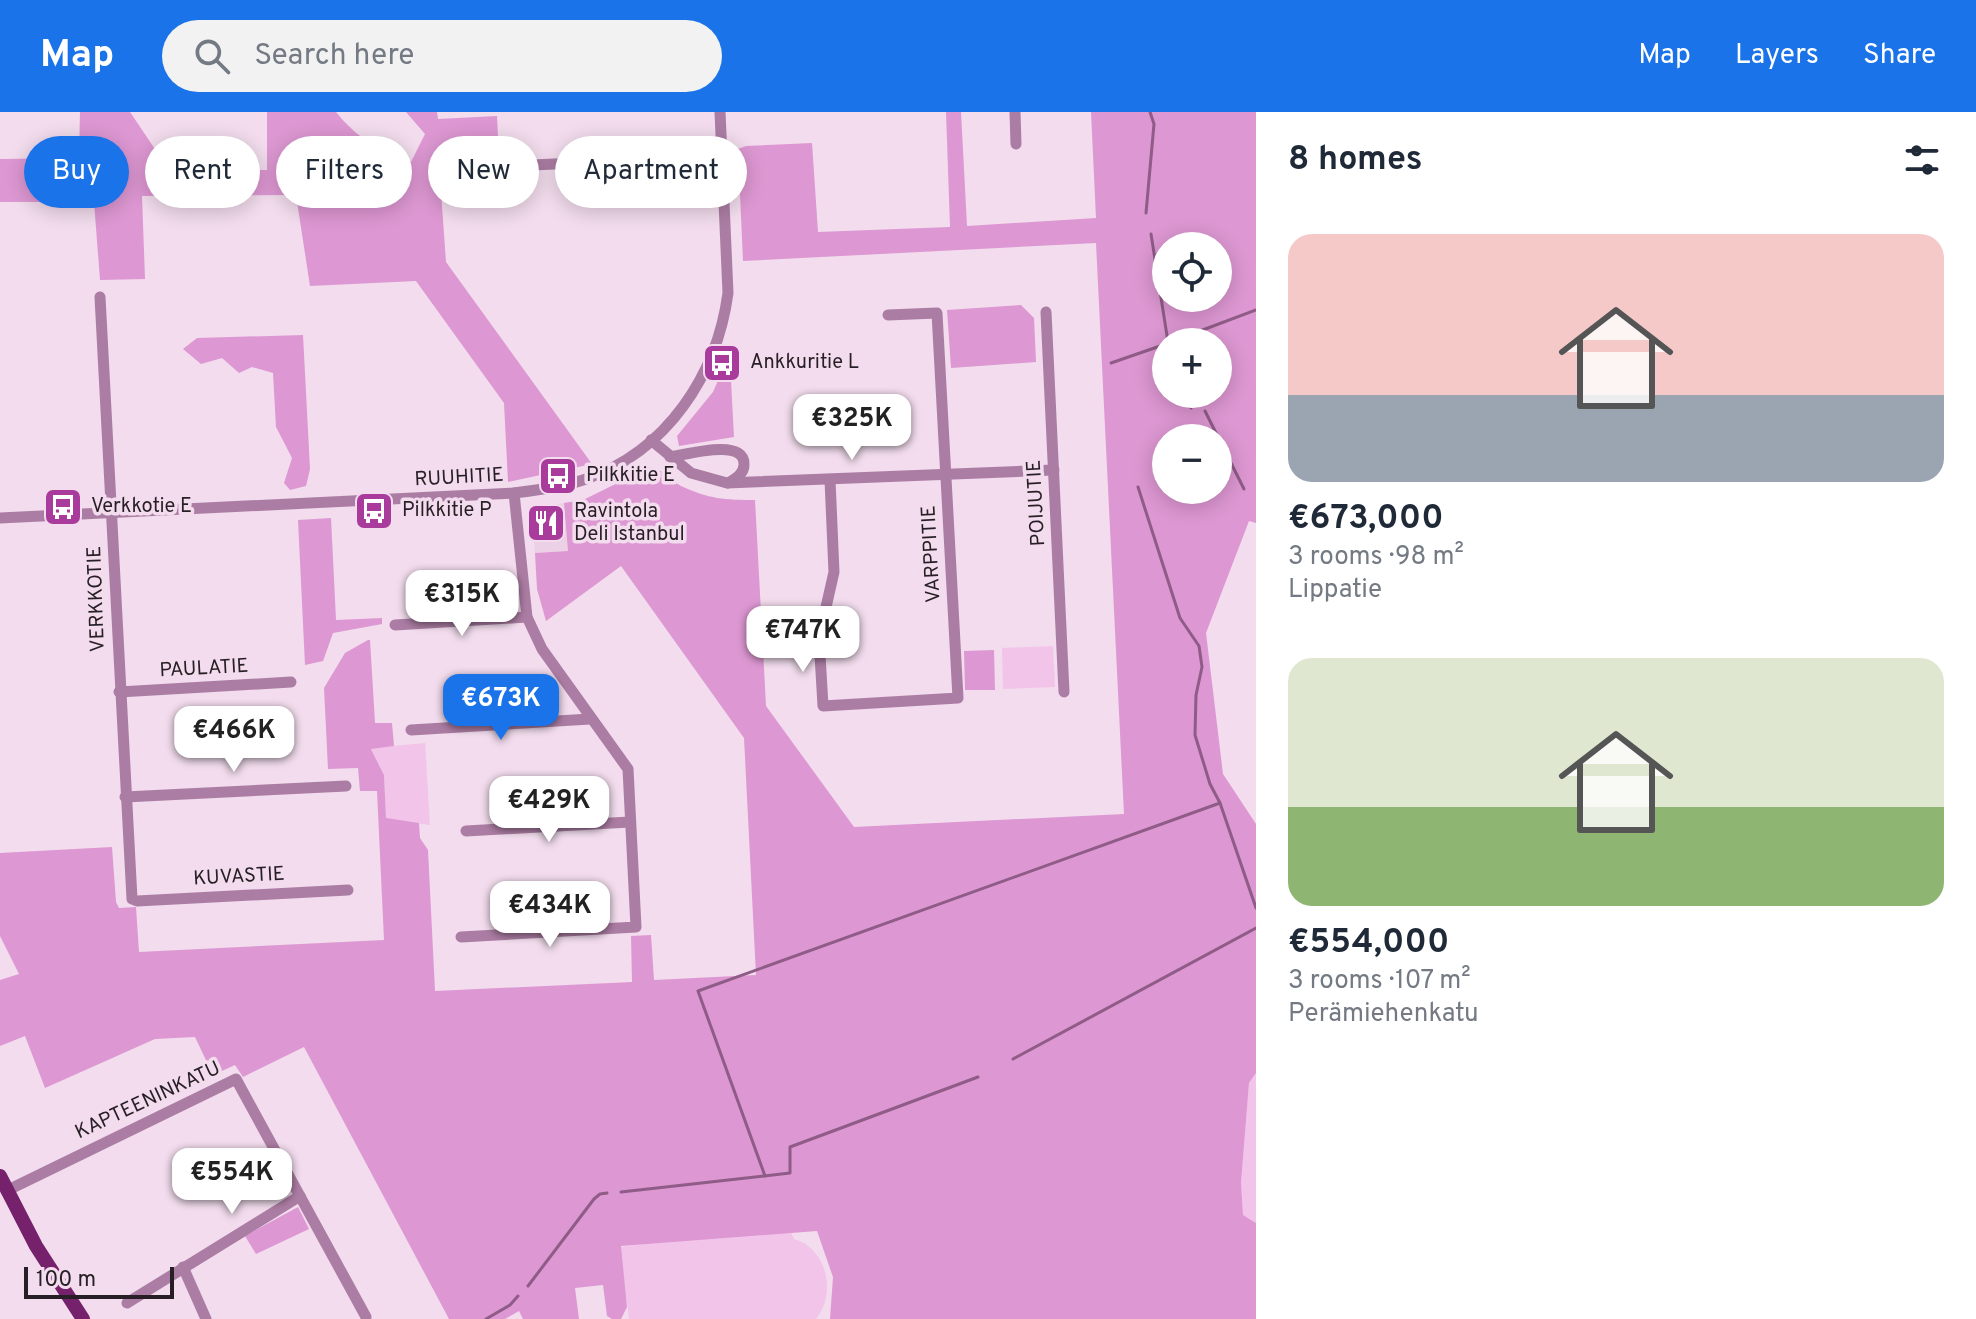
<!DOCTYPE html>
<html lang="en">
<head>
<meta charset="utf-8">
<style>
  :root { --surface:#fff; --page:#f2f2f3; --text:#1f2937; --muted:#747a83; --accent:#1a73e8 }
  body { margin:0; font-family:Overpass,sans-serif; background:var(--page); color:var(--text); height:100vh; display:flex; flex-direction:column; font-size:30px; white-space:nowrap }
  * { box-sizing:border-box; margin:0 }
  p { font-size:26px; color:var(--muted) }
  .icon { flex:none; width:44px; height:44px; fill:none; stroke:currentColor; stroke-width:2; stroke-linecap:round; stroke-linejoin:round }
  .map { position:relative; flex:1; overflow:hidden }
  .sheet { display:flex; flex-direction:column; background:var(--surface); width:720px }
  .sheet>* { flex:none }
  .top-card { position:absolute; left:24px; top:24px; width:760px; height:72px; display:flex; gap:16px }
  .controls { position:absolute; left:1152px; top:120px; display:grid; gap:16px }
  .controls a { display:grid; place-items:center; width:80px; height:80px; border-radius:50%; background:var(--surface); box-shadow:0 4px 20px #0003; font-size:40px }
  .scale { position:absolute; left:24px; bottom:20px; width:150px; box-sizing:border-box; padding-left:8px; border:4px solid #271f25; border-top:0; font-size:22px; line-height:28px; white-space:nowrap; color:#271f25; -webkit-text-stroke:6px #f2dced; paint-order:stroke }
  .price { position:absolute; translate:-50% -68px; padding:0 18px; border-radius:16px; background:#fff; color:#222; font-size:26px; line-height:52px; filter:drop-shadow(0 2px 4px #0008) }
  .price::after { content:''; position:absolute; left:50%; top:48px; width:24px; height:18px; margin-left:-12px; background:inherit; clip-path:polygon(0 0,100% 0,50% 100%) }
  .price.active { background:var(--accent); color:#fff }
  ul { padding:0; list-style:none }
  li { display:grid; align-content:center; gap:16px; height:424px; padding:0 32px }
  li span { display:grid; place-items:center; height:248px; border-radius:24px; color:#555 }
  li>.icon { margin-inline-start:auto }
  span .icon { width:144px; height:144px; fill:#fffc; stroke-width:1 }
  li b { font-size:34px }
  h2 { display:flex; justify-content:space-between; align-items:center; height:96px; padding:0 32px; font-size:34px }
  .pill { padding:0 28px; border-radius:36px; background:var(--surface); box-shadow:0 4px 20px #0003; font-size:28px; line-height:72px }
  .pill.active { background:var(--accent); color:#fff }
  header { display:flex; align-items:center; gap:48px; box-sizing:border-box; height:112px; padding:0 40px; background:var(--accent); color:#fff }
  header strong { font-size:38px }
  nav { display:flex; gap:44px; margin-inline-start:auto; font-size:28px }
  .search { width:560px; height:72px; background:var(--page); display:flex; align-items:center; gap:20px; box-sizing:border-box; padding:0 28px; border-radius:44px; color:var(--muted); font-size:30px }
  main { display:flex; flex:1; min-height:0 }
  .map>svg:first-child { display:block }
</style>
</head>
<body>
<header>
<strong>Map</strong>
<div class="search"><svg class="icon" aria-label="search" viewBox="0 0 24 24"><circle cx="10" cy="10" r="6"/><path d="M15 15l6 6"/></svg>Search here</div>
<nav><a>Map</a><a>Layers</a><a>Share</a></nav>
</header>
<main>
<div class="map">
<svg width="1256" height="1207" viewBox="0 0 1256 1207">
  <rect width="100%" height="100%" fill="#f2dced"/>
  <!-- built -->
  <polygon fill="#ecd0e6" points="564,391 568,439 535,441 531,396"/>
  <!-- green -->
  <g fill="#f3c4ea">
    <polygon points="1053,534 1055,575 1003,577 1002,536"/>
    <polygon points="425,631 430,713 386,707 384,663 371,636"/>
    <polygon points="1256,961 1256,1111 1243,1103 1241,1071 1249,971"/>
    <path d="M788,1114L794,1127C827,1136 837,1182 816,1207H629L620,1135Z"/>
  </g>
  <!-- forest -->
  <g fill="#dd97d2" fill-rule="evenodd">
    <path d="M80,0H130L169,58H267V0H336C354,23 383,43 411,50L425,22L406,0H437L438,7L497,4L499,44L479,65L441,80L446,150L592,352L508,370L504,291L416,169L310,174L296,83L142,84L145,167L100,168L94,90H0V47L79,46Z"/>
    <path d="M946,0H961L967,114L1096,106L1091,0H1256V411L1249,409L1206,521L1223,662L1256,712V961L1249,971L1241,1071L1243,1103L1256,1111V1207H830L833,1165L817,1119L621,1134L627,1195L621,1207H612L607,1204L603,1173L575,1176L579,1207H523L519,1199L505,1207H449L304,935L243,965L235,953L213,963L195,925L155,927L45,976L25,924L0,934V868L19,862L0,824V741L112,735L116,790L119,796L136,795L139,840L384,828L377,679H360L358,656L328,657L324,576L345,541L368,528H370L375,611H392L394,634L371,637L384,663L386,706L419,711L420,726L428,738L435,879L632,870L631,824L651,823L654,868L756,863L744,626L621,454L546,509L537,477L535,441L568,439L564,391L583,388L650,355C664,357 669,368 681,374C709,387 725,388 755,388L766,594L854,715L1124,702L1096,131L743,149L738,37L746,34L812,31L818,120L950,115ZM1166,134H1218V186H1166ZM1166,230H1218V282H1166ZM1166,326H1218V378H1166Z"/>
    <polygon points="1021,193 1034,206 1036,250 951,256 947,198"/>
    <polygon points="303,223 310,357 306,374 290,378 284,371 292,346 276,315 273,261 252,255 239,261 222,246 201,252 183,237 197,226"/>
    <polygon points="727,248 730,250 734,325 679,334 677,324 713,280"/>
    <polygon points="331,406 336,508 382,506 382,512 333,521 323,549 305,553 298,408"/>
    <polygon points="994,538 995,578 965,578 964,539"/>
    <polygon points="298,1095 309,1117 256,1142 245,1124"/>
  </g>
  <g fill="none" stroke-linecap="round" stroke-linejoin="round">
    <!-- stream -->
    <g stroke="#8e5c86" stroke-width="3">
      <polyline points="1146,101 1154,12 1150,0"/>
      <polyline points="1151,122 1168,230"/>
      <polyline points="1200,219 1256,198"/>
      <polyline points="1171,230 1182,226"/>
      <polyline points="1111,251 1166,232"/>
      <polyline points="1191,296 1193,282"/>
      <polyline points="1205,299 1244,377"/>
      <polyline points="1138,375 1180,506 1199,534 1202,555 1196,583 1195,623 1210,672 1220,691 1256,796"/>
      <polyline points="1013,947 1256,816"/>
      <polyline points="765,1064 698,879 1220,691"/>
      <polyline points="621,1080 790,1061 790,1035 978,965"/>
      <polyline points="528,1174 594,1087 600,1082 607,1081"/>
      <polyline points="486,1207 510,1193 518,1184"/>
    </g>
    <!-- minor -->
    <g stroke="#ac7da4" stroke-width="11">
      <polyline points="1015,0 1016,32"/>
      <polyline points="533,53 723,44"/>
      <polyline points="100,185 132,787 137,789 348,778"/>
      <polyline points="1046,200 1064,580"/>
      <polyline points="651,328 691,361 727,371 1054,358"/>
      <path d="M670,345C685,343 746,325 744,353C744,362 735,367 728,371"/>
      <polyline points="830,368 834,460 819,526 823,594 958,586 937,201 888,203"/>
      <path d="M0,406L514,381C538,378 563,375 586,367C667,339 717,263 728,181L720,0"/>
      <polyline points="395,513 527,505"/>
      <polyline points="119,580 291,570"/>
      <polyline points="411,618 590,607"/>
      <polyline points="125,685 346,674"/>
      <polyline points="466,719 630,710"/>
      <polyline points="461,825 636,815 628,657 542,537 527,505 514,381"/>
      <polyline points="6,1079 236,967 366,1205"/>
      <polyline points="183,1155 206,1207"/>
      <polyline points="127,1191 300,1084"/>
    </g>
    <!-- major -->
    <polyline stroke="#75216c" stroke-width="14" points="0,1064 36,1134 83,1207"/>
  </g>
  <!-- icons -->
  <defs>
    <g id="bus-square" transform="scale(2)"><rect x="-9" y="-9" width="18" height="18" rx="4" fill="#a83b9b" stroke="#f2dced"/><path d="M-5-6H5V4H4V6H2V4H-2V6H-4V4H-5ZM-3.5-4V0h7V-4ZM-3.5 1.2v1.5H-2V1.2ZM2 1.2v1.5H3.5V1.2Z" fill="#fff"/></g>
    <g id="restaurant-square" transform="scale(2)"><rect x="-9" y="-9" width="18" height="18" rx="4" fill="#a83b9b" stroke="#f2dced"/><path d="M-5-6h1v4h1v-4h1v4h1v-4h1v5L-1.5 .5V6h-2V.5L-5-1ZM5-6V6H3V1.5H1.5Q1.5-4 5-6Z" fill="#fff"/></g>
  </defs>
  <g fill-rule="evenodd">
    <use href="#bus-square" x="722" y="251"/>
    <use href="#bus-square" x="558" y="364"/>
    <use href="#bus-square" x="63" y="395"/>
    <use href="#bus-square" x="374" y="399"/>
    <use href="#restaurant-square" x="546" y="411"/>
  </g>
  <g text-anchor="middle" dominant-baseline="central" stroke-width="7" stroke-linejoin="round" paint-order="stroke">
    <!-- poi labels -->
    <g font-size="20" fill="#271f25" stroke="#f2dced" text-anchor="start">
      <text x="750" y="251">Ankkuritie L</text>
      <text x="586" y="364">Pilkkitie E</text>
      <text x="91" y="395">Verkkotie E</text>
      <text x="402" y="399">Pilkkitie P</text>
      <text x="574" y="400">Ravintola<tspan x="574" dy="23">Deli Istanbul</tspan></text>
    </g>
    <!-- street labels -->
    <g font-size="20" fill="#271f25" stroke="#f2dced">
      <text transform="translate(459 366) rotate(-3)">RUUHITIE</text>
      <text transform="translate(1037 391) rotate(-93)">POIJUTIE</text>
      <text transform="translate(932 442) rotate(-93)">VARPPITIE</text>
      <text transform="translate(97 487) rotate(-92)">VERKKOTIE</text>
      <text transform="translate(204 557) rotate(-3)">PAULATIE</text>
      <text transform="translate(239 765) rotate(-3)">KUVASTIE</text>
      <text transform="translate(148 989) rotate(-25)">KAPTEENINKATU</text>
    </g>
  </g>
</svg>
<div class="controls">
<a><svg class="icon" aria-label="locate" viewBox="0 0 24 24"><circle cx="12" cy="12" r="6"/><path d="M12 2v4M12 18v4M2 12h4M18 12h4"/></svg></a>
<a>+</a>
<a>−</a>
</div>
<div class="scale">100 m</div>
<b class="price" style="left:852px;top:350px">€325K</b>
<b class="price" style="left:462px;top:526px">€315K</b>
<b class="price" style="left:803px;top:562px">€747K</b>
<b class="price active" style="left:501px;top:630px">€673K</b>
<b class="price" style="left:234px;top:662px">€466K</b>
<b class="price" style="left:549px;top:732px">€429K</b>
<b class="price" style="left:550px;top:837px">€434K</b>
<b class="price" style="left:232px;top:1104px">€554K</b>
<div class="top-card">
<a class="pill active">Buy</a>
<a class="pill">Rent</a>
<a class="pill">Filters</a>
<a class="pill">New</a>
<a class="pill">Apartment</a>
</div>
</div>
<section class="sheet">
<h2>8 homes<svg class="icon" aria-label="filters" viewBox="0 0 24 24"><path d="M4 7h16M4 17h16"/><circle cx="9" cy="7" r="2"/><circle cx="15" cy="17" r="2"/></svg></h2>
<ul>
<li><span style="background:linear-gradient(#f6c9c9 65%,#9aa5b1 0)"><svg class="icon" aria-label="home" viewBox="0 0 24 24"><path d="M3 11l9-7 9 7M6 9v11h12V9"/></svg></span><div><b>€673,000</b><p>3 rooms · 98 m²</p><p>Lippatie</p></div></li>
<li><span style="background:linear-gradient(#dfe7d0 60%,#8fb573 0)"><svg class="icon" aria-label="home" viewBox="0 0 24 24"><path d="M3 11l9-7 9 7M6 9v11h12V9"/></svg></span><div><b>€554,000</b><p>3 rooms · 107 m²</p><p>Perämiehenkatu</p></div></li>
</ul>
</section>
</main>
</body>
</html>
